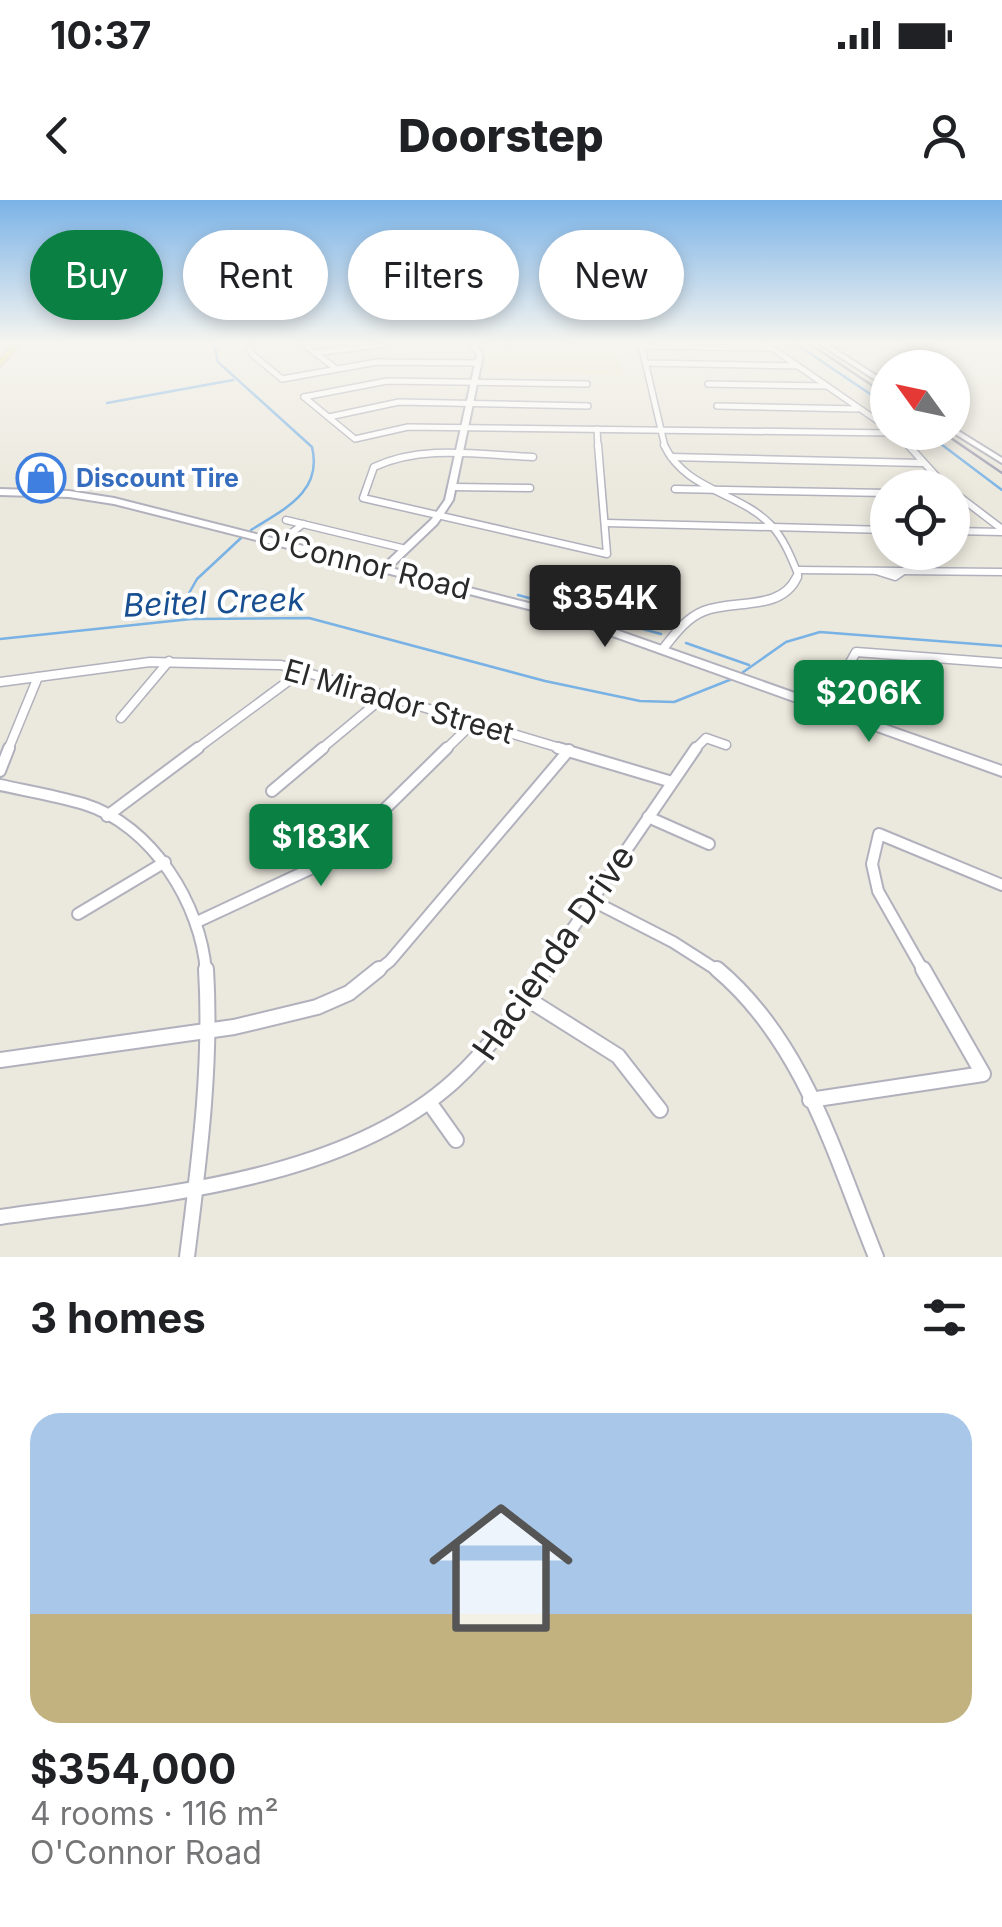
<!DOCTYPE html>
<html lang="en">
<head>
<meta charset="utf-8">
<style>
  :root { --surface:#fff; --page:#f6f6f6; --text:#202124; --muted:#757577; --accent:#0b8043 }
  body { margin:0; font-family:Inter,sans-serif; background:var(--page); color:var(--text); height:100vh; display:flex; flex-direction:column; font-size:38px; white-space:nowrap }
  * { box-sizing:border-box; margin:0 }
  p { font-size:32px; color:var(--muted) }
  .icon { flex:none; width:55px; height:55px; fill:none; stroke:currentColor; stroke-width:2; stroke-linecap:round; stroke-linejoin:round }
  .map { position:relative; height:1057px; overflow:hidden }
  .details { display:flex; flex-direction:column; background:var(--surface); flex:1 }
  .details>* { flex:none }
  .guide { position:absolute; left:30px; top:30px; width:942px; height:90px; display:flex; gap:20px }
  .needle { width:65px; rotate:303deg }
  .fabs { position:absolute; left:870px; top:150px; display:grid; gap:20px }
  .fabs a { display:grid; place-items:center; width:100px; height:100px; border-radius:50%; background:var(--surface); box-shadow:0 5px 15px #0003; font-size:50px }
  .price { position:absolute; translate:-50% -85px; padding:0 22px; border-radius:10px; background:var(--accent); color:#fff; font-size:32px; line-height:65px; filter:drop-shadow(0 2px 5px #0008) }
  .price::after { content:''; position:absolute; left:50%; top:60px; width:30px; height:22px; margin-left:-15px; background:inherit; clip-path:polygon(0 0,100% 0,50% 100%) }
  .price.selected { background:#222; color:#fff }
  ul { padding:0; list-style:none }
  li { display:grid; align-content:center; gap:20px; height:530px; padding:0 30px }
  li span { display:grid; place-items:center; height:310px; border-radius:30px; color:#555 }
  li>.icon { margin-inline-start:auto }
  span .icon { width:180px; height:180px; fill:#fffc; stroke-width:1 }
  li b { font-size:42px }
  h2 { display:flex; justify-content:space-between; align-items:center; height:120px; padding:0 30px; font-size:42px }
  .chip { padding:0 35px; border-radius:45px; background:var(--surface); box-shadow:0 5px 15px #0003; font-size:35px; line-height:90px }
  .chip.selected { background:var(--accent); color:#fff }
  .status { display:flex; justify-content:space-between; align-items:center; height:70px; padding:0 50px; background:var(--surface); direction:ltr }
  .status svg { height:28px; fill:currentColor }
  header { display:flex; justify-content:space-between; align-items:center; height:130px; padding:0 30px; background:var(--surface); font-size:45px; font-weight:800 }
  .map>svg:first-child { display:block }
</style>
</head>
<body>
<div class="status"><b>10:37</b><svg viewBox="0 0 49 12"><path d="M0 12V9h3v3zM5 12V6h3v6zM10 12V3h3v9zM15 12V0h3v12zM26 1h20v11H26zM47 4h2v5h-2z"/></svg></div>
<header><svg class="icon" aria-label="back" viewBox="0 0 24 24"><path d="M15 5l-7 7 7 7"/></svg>Doorstep<svg class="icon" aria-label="person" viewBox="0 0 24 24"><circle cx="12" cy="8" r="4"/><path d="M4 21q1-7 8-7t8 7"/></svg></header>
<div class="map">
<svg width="1002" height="1057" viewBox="0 0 1002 1057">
  <rect width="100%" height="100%" fill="#ebe8dd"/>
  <!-- education -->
  <polygon fill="#ebe8ce" points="479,144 616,144 622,175 482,171 485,154"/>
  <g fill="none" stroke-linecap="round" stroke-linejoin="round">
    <!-- stream -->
    <g stroke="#79b2e5" stroke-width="2.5">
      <path d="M214,144L218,162L312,247C323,292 284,309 251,330"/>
      <polyline points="796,144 888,206"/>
      <polyline points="107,203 233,180"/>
      <polyline points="925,232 1002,290"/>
      <polyline points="518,395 661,434"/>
      <polyline points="188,417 179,411 197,379 241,338"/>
      <polyline points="0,439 191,419 309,418 545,481 640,501 674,502 732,479"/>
      <polyline points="686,443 749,465"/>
      <polyline points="739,475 786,442 820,432 1002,446"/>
    </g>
    <!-- street-far4 casing -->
    <g stroke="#b1b1bd" stroke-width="8">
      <g id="street-far4">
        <polyline points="248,144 252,154 282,179 377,162 478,163"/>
        <polyline points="304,144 335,168"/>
        <polyline points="641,144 665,247"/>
        <polyline points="766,144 888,228"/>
        <polyline points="642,146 773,148"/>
        <polyline points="314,153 387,144"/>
        <polyline points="645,163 797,166"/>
        <polyline points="708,184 827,186"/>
        <polyline points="304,197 355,239 408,227 894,233"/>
        <polyline points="304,197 387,181 587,184"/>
        <polyline points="717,206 858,209"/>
        <polyline points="329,217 399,202 588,206"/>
        <polyline points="597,229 598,247"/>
        <polyline points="893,232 910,247"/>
      </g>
    </g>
    <!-- street-far3 casing -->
    <g stroke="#b1b1bd" stroke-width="9">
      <g id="street-far3">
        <path d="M664,245C686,291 738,291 771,325C784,339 791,357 798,374L796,379"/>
        <polyline points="908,245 947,288"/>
        <path d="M533,257C480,255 423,244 374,267L363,298L607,354L598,245"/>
        <polyline points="671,257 922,263"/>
        <polyline points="453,287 530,288"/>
        <polyline points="675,289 888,293"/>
        <polyline points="952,291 1002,329"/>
        <polyline points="286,320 406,349"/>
        <polyline points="606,323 888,330"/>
        <polyline points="952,331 1002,332"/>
        <polyline points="280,342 303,324"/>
        <polyline points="797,370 1002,372"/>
        <polyline points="876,371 895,377 905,370"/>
      </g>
    </g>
    <!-- street-far2 casing -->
    <g stroke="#b1b1bd" stroke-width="11">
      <g id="street-far2">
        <path d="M663,449C674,435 686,418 704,411C734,399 781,412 797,377"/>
        <polyline points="0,482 150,462 281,465 567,550"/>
        <polyline points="825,507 856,452 1002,463"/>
        <polyline points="121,518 169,461"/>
        <polyline points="8,550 38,477"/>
        <polyline points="195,550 302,471"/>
        <polyline points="320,550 386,495"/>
        <polyline points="445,550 474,522"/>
        <polyline points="694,550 706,538 726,545"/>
      </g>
    </g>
    <!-- street-far1 casing -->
    <g stroke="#b1b1bd" stroke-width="14">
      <g id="street-far1">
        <polyline points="558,548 672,582"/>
        <polyline points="0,571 9,548"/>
        <path d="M0,585C28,591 57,596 84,604C152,625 201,704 206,772"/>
        <polyline points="272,591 323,548"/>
        <polyline points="107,616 198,548"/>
        <polyline points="648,617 709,644"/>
        <polyline points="591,700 673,742 720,772"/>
        <polyline points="78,714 165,662"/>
        <polyline points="199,721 336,657 447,548"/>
        <polyline points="376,772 390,761 569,550"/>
        <polyline points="543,772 696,548"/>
        <polyline points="924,772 878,691 872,664 879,634 1002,685"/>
      </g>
    </g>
    <!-- street casing -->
    <g stroke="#b1b1bd" stroke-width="18">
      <g id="street">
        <path d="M717,769C804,842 835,956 876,1057"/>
        <polyline points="526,798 618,856 660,910"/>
        <polyline points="0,860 234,827 317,807 349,793 379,769"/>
        <polyline points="810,900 983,874 923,769"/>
        <polyline points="429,902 456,940"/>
        <path d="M0,1017C145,996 340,984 454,881C490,848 517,810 545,769"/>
        <path d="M187,1057C199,961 212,866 206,769"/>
      </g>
    </g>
    <!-- secondary casing -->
    <g stroke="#b1b1bd" stroke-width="4">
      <g id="secondary">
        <polygon points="470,144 476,144 483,155 453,300 437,324 391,368 568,413 1002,566 1002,576 560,417 114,304 69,297 0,295 0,289 69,291 114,298 382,366 431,320 445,300 477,155"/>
        <polygon points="820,144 827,144 888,183 888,188"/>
        <polygon points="952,227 1002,258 1002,263 952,232"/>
      </g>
    </g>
    <!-- primary casing -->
    <g stroke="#c8c8c8" stroke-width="4">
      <polygon id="primary" points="13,144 21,144 0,166 0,159"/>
    </g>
    <!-- street-far4 -->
    <use href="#street-far4" stroke="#fff" stroke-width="5"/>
    <!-- street-far3 -->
    <use href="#street-far3" stroke="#fff" stroke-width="6"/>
    <!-- street-far2 -->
    <use href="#street-far2" stroke="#fff" stroke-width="8"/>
    <!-- street-far1 -->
    <use href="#street-far1" stroke="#fff" stroke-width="10"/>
    <!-- street -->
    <use href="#street" stroke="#fff" stroke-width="14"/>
    <!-- secondary -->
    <use href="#secondary" fill="#fff" fill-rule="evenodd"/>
    <!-- primary -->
    <use href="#primary" fill="#e5e268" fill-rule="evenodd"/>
    <!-- rail -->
    <g stroke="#a2a1b3" stroke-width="2.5">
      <polyline points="810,144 888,196"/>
      <polyline points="942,232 1002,273"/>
    </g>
  </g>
  <!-- wall -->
  <polygon fill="#abaaa2" points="55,272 41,284 28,284 23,274"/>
  <!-- shaded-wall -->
  <polygon fill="#8b8b84" points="51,262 55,272 41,284 37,274"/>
  <!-- building -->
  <polygon fill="#c7c6bc" stroke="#8b8b84" stroke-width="2.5" points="36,262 51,262 37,274 23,274"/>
  <!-- sky -->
  <linearGradient id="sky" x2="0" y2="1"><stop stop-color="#7bb3e7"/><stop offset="0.49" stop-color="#f6f5f0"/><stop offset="1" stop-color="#f6f5f0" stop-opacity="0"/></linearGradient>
  <rect width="1002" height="292" fill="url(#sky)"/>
  <!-- icons -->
  <defs>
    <g id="shop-ring" transform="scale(2.5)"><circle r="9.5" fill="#fff" stroke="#3f7fe0" stroke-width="1.5"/><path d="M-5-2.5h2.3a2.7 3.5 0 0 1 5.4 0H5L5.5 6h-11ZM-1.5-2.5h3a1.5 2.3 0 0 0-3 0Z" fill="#3f7fe0"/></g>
  </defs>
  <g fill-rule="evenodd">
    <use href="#shop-ring" x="41" y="278"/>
  </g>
  <g text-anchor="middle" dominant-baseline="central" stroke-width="8" stroke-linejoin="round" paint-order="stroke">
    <!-- far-shop labels -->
    <g font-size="25" font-weight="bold" fill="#366cbe" stroke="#fff" text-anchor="start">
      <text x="76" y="278">Discount Tire</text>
    </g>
    <!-- street labels -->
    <g font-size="30" fill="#2a2a2a" stroke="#fff">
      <text transform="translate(364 363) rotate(14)">O'Connor Road</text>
      <text transform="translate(399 501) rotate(16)">El Mirador Street</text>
    </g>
    <!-- water labels -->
    <g font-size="32" font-style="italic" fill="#184f91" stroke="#fff">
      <text transform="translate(214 402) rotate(-2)">Beitel Creek</text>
    </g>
    <!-- near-street labels -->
    <g font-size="35" fill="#2a2a2a" stroke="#fff">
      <text transform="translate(553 752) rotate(-55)">Hacienda Drive</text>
    </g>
  </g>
</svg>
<div class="fabs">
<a><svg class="needle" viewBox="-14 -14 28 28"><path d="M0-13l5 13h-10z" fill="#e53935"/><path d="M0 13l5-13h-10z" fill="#757577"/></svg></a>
<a><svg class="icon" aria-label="locate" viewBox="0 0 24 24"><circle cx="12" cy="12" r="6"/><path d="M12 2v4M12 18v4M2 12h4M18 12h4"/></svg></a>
</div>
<b class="price selected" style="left:605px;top:450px">$354K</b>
<b class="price" style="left:869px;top:545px">$206K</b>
<b class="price" style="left:321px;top:689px">$183K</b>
<div class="guide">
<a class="chip selected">Buy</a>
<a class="chip">Rent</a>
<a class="chip">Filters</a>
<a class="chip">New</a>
</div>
</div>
<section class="details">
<h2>3 homes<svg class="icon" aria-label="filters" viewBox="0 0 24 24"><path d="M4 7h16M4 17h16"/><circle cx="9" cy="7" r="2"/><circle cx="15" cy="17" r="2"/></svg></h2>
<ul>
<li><span style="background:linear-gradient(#a9c7e8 65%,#c2b280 0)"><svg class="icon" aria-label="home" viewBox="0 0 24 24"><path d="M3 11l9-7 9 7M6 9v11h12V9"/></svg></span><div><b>$354,000</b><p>4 rooms · 116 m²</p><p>O'Connor Road</p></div></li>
</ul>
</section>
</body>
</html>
